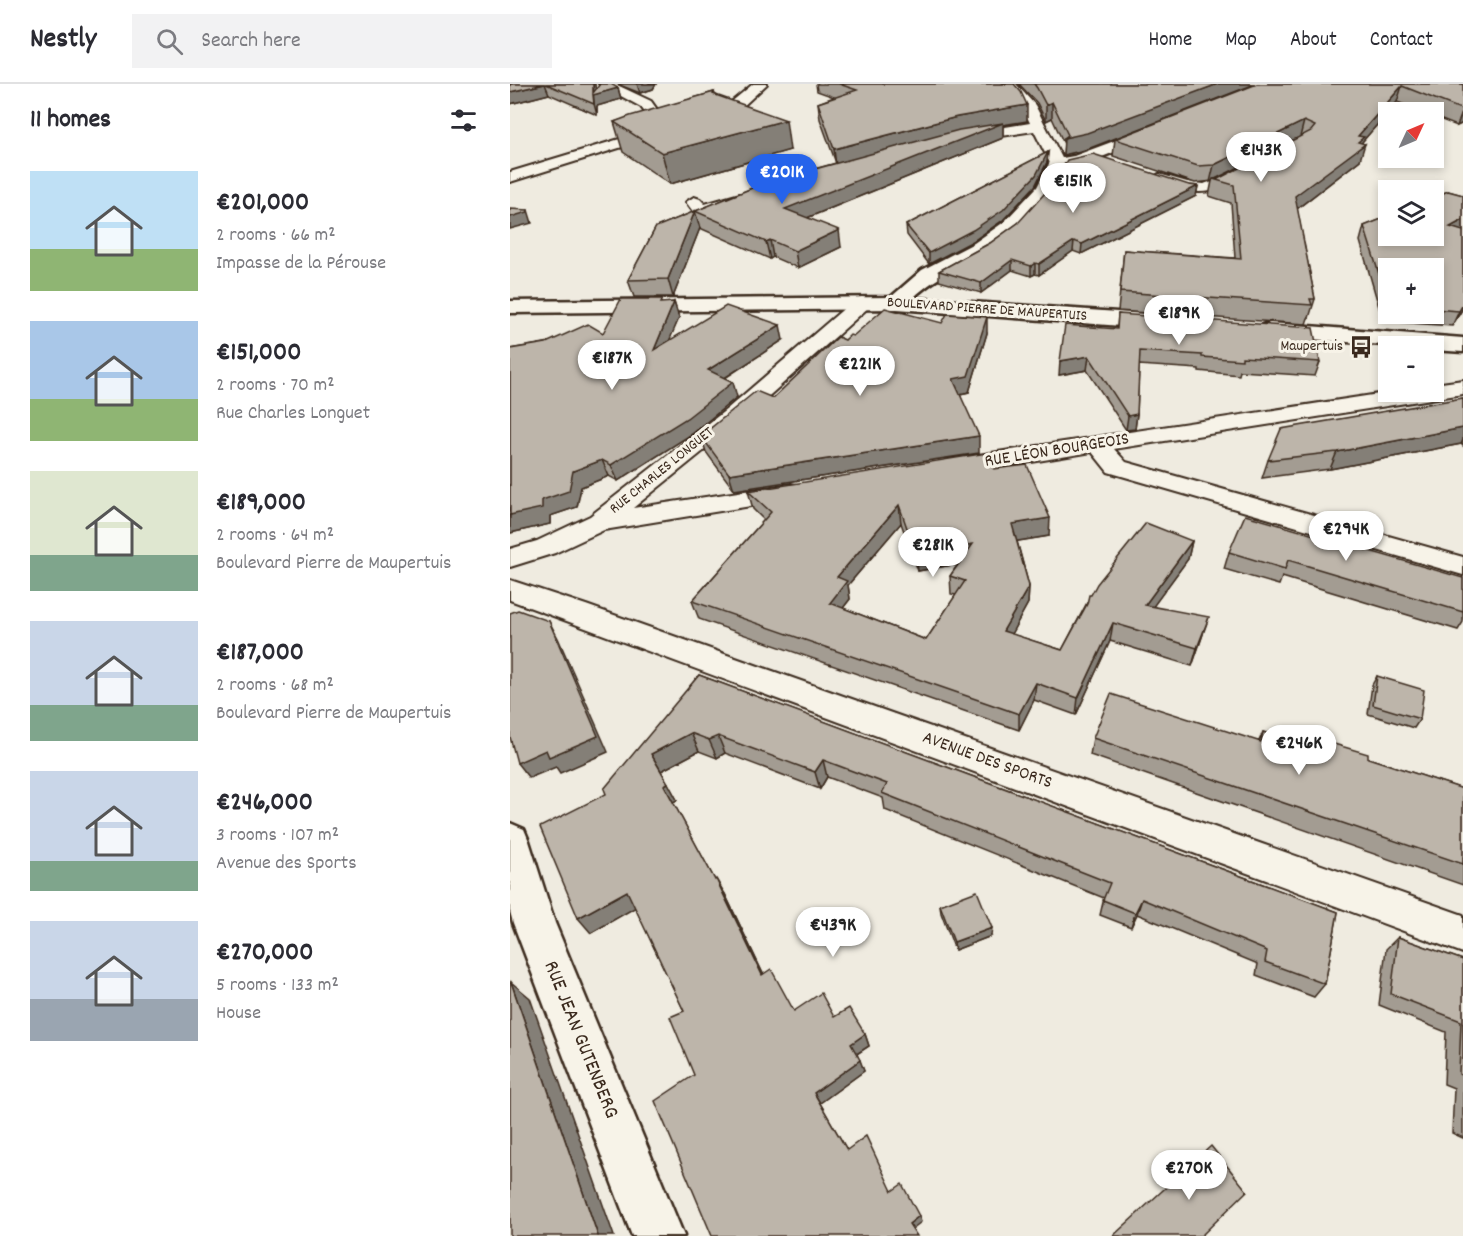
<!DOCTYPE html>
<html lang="en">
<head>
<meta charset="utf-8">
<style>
  :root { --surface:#fff; --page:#f2f2f3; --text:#2b2b33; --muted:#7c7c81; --line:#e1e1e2; --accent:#2563eb }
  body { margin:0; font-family:Dekko,sans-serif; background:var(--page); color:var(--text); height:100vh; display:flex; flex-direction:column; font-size:22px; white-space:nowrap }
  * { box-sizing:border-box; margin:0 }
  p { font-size:20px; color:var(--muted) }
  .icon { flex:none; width:33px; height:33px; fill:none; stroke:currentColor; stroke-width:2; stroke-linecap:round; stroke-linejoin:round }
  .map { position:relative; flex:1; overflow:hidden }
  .side { display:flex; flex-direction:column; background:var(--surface); width:510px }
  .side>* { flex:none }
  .needle { width:39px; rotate:46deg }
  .fabs { position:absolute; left:868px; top:18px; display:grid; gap:12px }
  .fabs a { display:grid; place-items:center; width:66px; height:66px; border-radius:0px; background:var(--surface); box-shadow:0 3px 9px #0003; font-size:30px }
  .price { position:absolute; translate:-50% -51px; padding:0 14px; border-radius:21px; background:#fff; color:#222; font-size:20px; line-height:39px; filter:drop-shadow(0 2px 3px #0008) }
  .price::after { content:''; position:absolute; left:50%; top:36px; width:18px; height:14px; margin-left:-9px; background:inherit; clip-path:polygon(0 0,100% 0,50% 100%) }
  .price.active { background:var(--accent); color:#fff }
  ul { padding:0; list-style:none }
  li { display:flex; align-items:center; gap:18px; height:150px; padding:0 30px }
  li span { display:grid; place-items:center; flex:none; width:168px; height:120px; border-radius:0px; color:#555 }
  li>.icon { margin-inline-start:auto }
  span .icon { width:72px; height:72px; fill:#fffc; stroke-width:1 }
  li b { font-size:26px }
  h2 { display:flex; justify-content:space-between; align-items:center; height:72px; padding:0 30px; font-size:26px }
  header { display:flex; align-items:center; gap:36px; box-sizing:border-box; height:84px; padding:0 30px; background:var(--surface); border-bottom:2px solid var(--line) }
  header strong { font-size:28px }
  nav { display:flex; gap:33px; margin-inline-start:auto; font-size:21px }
  .search { width:420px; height:54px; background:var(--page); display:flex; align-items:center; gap:15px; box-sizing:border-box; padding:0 21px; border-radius:0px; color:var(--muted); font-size:22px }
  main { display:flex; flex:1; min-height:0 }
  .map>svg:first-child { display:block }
</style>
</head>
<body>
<header>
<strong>Nestly</strong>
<div class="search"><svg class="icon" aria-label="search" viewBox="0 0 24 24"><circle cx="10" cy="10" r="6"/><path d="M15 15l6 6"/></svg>Search here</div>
<nav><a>Home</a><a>Map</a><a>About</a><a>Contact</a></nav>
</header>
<main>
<section class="side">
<h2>11 homes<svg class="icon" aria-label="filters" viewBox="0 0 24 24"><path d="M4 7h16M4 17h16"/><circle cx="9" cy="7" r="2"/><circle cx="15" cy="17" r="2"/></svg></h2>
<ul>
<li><span style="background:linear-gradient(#bfe0f5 65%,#8fb573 0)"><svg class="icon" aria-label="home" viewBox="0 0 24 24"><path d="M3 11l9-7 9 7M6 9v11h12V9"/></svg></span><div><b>€201,000</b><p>2 rooms · 66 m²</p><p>Impasse de la Pérouse</p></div></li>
<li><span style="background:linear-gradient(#a9c7e8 65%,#8fb573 0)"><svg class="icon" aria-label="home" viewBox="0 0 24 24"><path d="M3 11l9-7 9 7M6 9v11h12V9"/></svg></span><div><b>€151,000</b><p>2 rooms · 70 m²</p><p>Rue Charles Longuet</p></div></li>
<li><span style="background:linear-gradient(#dfe7d0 70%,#7fa58c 0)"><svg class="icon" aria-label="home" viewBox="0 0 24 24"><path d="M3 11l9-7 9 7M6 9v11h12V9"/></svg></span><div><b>€189,000</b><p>2 rooms · 64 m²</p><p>Boulevard Pierre de Maupertuis</p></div></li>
<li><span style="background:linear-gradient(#c9d6e8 70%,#7fa58c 0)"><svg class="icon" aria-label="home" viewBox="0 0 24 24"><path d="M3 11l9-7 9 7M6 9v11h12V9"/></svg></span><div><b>€187,000</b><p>2 rooms · 68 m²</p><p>Boulevard Pierre de Maupertuis</p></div></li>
<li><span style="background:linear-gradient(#c9d6e8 75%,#7fa58c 0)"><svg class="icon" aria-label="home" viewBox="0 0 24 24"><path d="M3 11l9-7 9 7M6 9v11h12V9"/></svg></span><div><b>€246,000</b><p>3 rooms · 107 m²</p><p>Avenue des Sports</p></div></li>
<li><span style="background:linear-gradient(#c9d6e8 65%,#9aa5b1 0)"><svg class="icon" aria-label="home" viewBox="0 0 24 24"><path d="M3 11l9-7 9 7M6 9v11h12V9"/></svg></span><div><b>€270,000</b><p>5 rooms · 133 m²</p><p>House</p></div></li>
</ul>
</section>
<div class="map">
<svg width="953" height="1152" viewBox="0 0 953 1152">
  <rect width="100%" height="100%" fill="#efebe0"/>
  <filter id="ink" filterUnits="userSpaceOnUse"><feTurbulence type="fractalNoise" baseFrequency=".0167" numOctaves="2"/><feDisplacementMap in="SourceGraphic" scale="12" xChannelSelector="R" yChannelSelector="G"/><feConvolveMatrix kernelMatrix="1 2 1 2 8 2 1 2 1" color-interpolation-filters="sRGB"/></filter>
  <g filter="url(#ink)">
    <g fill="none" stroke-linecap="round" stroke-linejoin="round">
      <!-- street casing -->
      <g stroke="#3b2a1e" stroke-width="4">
        <g id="street">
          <polygon points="89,0 105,0 141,17 161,45 154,50 0,98 0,88 146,44 131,23"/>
          <polygon points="243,0 257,0 230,25 192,39 185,35 187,32 220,19"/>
          <polygon points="493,0 506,0 525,21 555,80 552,83 542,83 524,47 452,58 447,57 445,54 447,51 452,50 520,39 512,22"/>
          <path d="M736,83L744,88L741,91C712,106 696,113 663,104C655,102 646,101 641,95L649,90L677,98L694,100Z"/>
          <polygon points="230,110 236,112 238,115 236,118 191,131 185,130 176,118 184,113 190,115 195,120"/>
          <polygon points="352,213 359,215 362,219 359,223 233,335 123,424 281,400 290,402 294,408 290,414 94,446 45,469 0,483 0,465 27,457 80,432 217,325 345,215"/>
          <polygon points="953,296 953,310 604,365 616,378 953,473 953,491 598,388 582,368 442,391 433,388 430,383 433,378 442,375 882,308 924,308 924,300"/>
          <polygon points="0,496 76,521 953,831 953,869 0,516"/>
        </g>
      </g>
      <!-- secondary casing -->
      <g stroke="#3b2a1e" stroke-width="5">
        <g id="secondary">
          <path d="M647,41L655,46L653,49L574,80L555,84C550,98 540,111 530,123C518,137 505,150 489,160C461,179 428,190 403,214L651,231L659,233L662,238L659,243L651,245L387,225L0,229V217L381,213L412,186L464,159L494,138L527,103L541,76L564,72Z"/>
          <polygon points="760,239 953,254 953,268 924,266 924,262 885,262 752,251 749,246 752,241"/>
          <polygon points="0,739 14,745 19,757 45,839 174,1152 122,1152 3,839 0,827"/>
        </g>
      </g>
      <!-- street -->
      <use href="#street" fill="#f7f3e8" fill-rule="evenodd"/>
      <!-- secondary -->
      <use href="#secondary" fill="#f7f3e8" fill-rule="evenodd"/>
    </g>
    <!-- wall -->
    <g fill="#a39c92" stroke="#3b2a1e" stroke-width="1.5" fill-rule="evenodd">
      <polygon points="0,0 85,0 85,6 108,4 111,15 87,22 87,31 39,10 0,20"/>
      <polygon points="107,0 146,0 143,5 130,9"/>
      <polygon points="306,0 504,0 517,37 493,41 493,54 297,134 331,163 288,184 263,173 260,175 190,144 163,213 124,213 118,196 146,143 257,98 326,79 310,35 308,19 324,13 307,7"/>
      <polygon points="509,0 745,0 575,66 553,71 554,60 542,34 536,37 527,19"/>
      <path d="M747,0H953V39L947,42L924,33V28H914L887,18L852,58L850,76L787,125L805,215L799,234H798L796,240L608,227L614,166L725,174L721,119L699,112L702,97L685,99L603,72L605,55ZM790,53L708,95H707Z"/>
      <polygon points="204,8 205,10 280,66 160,100 113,68 104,38"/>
      <polygon points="538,68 537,78 525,102 493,136 463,157 419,180 397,151 396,141"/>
      <polygon points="679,101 688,102 686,112 571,170 563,167 529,191 525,190 521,192 502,186 471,209 429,197 429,187 480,159 508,139"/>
      <path d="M938,107L953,111V224L942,242L873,237L850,157L854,142L879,132V152H924V113ZM879,184H924V230H879Z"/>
      <polygon points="164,218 169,234 159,256 273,256 215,294 227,313 182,350 108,397 99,392 71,403 67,423 40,432 40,440 0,449 0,265 93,249 154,219"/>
      <polygon points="608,230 810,278 805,292 730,287 729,291 689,287 689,285 629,281 627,330 625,345 616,346 577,286 549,291 607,245"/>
      <polygon points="477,249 459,308 450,310 469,369 224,406 196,368 191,352 263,314 335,256 343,252"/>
      <polygon points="953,314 953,362 951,360 820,385 752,394 758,376"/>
      <path d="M484,385L539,452L507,457L519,502L518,519L501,550L552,566L581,511L682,457L678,475L643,522L693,550L682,582L600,557L566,631L524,616L509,646L189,535L182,517L254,436L243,425L238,407ZM391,439L408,487L448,480L440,492L441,510L446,511L416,556L333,524L340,515L338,501Z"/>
      <polygon points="719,468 953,494 953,538 948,546 772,493 769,501 714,485"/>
      <polygon points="189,591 828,828 815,900 804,913 746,891 748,880 627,830 621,843 590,831 594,814 375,726 373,714 317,693 310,705 215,669 207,674 189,667 151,687 167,716 163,718 205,796 215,810 253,890 284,927 324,933 355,950 359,962 347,970 354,987 310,1019 337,1066 382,1107 411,1138 184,991 174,927 125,823 81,849 96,710"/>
      <polygon points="867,592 910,635 904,644 858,630 862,601"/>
      <polygon points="753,648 809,666 814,657 858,674 953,705 953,801 580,671 583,654 749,657"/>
      <polygon points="430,821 481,852 445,866 431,829"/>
      <polygon points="888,853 953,876 953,1054 942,1049 944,1004 934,1000 936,948 869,921 876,865"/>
    </g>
    <!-- shaded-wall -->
    <g fill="#847f77" stroke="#3b2a1e" stroke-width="1.5">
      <polygon points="35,0 39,10 0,20 0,8"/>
      <polygon points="83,0 85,0 86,10 108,4 111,15 87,22 87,31 84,20"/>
      <polygon points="127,0 146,0 143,5 130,9"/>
      <polygon points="708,0 745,0 575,66 553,71 554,54"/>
      <polygon points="892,2 887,18 852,58 851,63 855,60 850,76 780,130 785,112 848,52"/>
      <polygon points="542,18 542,34 536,37 536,21"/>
      <polygon points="517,21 517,37 493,41 493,54 277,142 275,125 326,82 324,65 447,33"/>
      <polygon points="953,26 953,39 947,42"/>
      <polygon points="276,36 280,66 160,100 152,69"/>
      <polygon points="794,37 790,53 705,95 703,95 702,97 700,98 704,81"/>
      <polygon points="538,68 537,78 525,102 493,136 463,157 419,180 419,169"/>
      <polygon points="688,102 686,112 571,170 572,160"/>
      <polygon points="18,126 22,139 0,145 0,133"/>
      <polygon points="185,127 190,144 163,213 158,195"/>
      <polygon points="953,136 953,148 940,143"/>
      <polygon points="329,146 331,163 288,184 285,167"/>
      <polygon points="260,156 263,173 260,175 256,158"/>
      <polygon points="564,157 563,167 529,191 529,180"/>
      <polygon points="502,176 502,186 471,209 471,199"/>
      <polygon points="525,179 525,190 521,192 521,182"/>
      <polygon points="164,218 169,234 149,281 144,266"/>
      <polygon points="953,220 953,224 942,242 949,227"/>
      <polygon points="477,233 477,249 459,308 444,311 443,295"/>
      <polygon points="270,241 273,256 202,302 198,286"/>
      <polygon points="579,272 577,286 549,291 550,277"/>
      <polygon points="223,298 227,313 182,350 108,397 101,381"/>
      <polygon points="627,330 625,345 616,346 618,332"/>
      <polygon points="953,344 953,356 951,360 820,385 827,368"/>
      <polygon points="469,352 469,369 224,406 219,390"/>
      <polygon points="92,376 99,392 71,403 67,423 40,432 40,440 0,449 0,431 32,416 63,387"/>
      <polygon points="389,421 391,439 338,501 340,515 323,537 320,519 327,493"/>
      <polygon points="540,434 539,452 502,458 502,440"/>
      <polygon points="682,457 678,475 631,539 635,521"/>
      <polygon points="463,460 463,477 408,487 406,470"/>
      <polygon points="519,502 518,519 493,565 493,547"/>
      <polygon points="699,533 693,550 682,582 687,564"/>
      <polygon points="39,537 48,554 98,668 50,689 46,683 19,694 7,679"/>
      <polygon points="603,539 600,557 566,631 568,614"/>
      <polygon points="526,599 524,616 509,646 509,630"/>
      <polygon points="181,649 189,667 151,687 141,670"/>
      <polygon points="208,652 215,669 207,674 199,656"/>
      <polygon points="313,676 317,693 310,705 305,688"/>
      <polygon points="158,699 167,716 163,718 154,701"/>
      <polygon points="206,795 215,810 260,904 252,891"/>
      <polygon points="117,807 128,822 81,849 68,834"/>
      <polygon points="632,815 627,830 621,843 625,829"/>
      <polygon points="482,844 481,852 445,866 444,858"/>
      <polygon points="1,898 20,914 104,1152 88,1152"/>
      <polygon points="355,950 359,962 345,971 341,960"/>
      <polygon points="350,976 354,987 310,1019 304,1009"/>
      <polygon points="409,1132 411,1138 402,1145 399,1140"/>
    </g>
    <!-- building -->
    <g fill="#bdb5aa" stroke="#3b2a1e" stroke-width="1.5" fill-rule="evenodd">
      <polygon points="0,0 34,0 0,8"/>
      <polygon points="36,0 83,0 83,9 90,0 101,0 108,4 83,11 84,20"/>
      <polygon points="329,0 504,0 511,8 517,21 447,33 324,65 308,19 347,6"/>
      <polygon points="524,0 708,0 577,49 554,54 558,51 542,18 536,21 527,4"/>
      <polygon points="747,0 953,0 953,26 892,2 848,52 854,53 848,58 855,60 785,112 805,215 800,215 802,221 610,208 614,166 731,175 724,101 703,95 708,95 801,47 805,42 794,37 704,81 688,82 605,55"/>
      <polygon points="204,8 203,10 276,36 152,69 104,38 120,32"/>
      <polygon points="493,39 275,125 329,146 285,167 260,156 256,158 185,127 158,195 118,196 146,143 257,98 449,46"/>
      <polygon points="538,68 526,91 493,126 463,146 419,169 396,141"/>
      <polygon points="583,70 679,101 688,102 572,160 564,157 529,180 525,179 521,182 502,176 471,199 429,187 480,159 508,139 543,100 557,76"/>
      <polygon points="938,107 953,111 953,136 940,143 953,147 953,220 949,227 924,225 924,184 879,184 879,222 854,142 879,132 879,152 924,152 924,113"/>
      <polygon points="0,125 18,126 18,128 0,133"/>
      <polygon points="111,215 153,215 151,219 164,218 144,266 216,222 270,241 198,286 223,298 177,334 101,381 92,376 63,387 59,407 32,416 32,424 0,431 0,265 36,259 78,240 93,249"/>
      <polygon points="375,224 432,239 437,230 477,233 458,292 443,295 469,352 219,390 191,352 246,307 263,314 328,253 335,256 340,251 343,252"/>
      <polygon points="608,230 803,244 810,278 732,273 732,276 692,273 692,271 630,267 627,330 618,332 579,272 550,277 555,241 607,245"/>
      <polygon points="953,314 953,344 827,368 758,376 771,345"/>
      <path d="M477,369L484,385L517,381L540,434L502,440L519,502L493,547L552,566L577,520L579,511H581L587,500L636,439L682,457L635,521L699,533L687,564L603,539L568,614L526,599L509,630L182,517L261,428L238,407ZM389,421L406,470L463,460L440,492L455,497L416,556L320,519L337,497L327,493Z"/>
      <polygon points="735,431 953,494 953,528 778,476 775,485 719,468"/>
      <polygon points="8,526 39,537 88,652 39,673 36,666 7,679 0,653 0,529"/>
      <polygon points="189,591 828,828 815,900 755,878 757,867 632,815 625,829 593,816 600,799 372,709 377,700 313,676 305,688 208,652 199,656 181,649 141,670 158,699 154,701 205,796 206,795 252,891 261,885 284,927 311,909 324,933 339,924 355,950 341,960 350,976 304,1009 337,1066 356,1052 382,1107 392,1100 409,1132 399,1140 407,1152 202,1152 145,1017 184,991 160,933 174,927 117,807 68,834 30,743 96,710 94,705"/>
      <polygon points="867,592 914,606 910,635 863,621"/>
      <polygon points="601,610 751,658 753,648 812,667 814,657 858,670 858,674 953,705 953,780 583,654"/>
      <polygon points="467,807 482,844 444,858 430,821"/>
      <polygon points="888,853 953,876 953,992 949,990 951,937 881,910"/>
      <polygon points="1,898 88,1152 0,1152 0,899"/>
      <polygon points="701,1062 737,1107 691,1152 603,1152"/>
    </g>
  </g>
  <!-- icons -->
  <defs>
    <g id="bus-bare" transform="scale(1.8)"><path d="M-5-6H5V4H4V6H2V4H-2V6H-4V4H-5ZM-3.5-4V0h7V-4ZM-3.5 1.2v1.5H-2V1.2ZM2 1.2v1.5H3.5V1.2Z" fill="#3b2a1e" stroke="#f7f3e8" stroke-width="2.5" paint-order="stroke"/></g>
  </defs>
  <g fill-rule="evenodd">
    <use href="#bus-bare" x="851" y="263"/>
  </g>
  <g text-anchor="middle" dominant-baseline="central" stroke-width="6" stroke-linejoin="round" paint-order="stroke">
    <!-- far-street labels -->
    <g font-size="15" fill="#3b2a1e" stroke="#f7f3e8">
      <text transform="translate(477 226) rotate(4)">BOULEVARD PIERRE DE MAUPERTUIS</text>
      <text transform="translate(152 387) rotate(-39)">RUE CHARLES LONGUET</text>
    </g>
    <!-- far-poi labels -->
    <g font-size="15" fill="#3b2a1e" stroke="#f7f3e8" text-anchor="end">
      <text x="833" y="263">Maupertuis</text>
    </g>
    <!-- street labels -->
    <g font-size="18" fill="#3b2a1e" stroke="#f7f3e8">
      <text transform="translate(547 367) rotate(-9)">RUE LÉON BOURGEOIS</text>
      <text transform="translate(477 677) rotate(20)">AVENUE DES SPORTS</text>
    </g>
    <!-- near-street labels -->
    <g font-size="21" fill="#3b2a1e" stroke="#f7f3e8">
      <text transform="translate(70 956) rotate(68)">RUE JEAN GUTENBERG</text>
    </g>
  </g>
</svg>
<div class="fabs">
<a><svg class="needle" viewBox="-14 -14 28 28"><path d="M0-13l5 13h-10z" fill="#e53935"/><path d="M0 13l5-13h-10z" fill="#7c7c81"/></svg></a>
<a><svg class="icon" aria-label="layers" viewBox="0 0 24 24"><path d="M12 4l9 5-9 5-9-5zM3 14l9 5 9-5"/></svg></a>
<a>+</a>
<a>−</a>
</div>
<b class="price" style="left:751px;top:99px">€143K</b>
<b class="price active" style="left:272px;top:121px">€201K</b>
<b class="price" style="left:563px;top:130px">€151K</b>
<b class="price" style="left:669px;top:262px">€189K</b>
<b class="price" style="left:102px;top:307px">€187K</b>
<b class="price" style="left:350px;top:313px">€221K</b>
<b class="price" style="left:836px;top:478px">€294K</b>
<b class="price" style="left:423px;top:494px">€281K</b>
<b class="price" style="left:789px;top:692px">€246K</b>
<b class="price" style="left:323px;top:874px">€439K</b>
<b class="price" style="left:679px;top:1117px">€270K</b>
</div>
</main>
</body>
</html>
